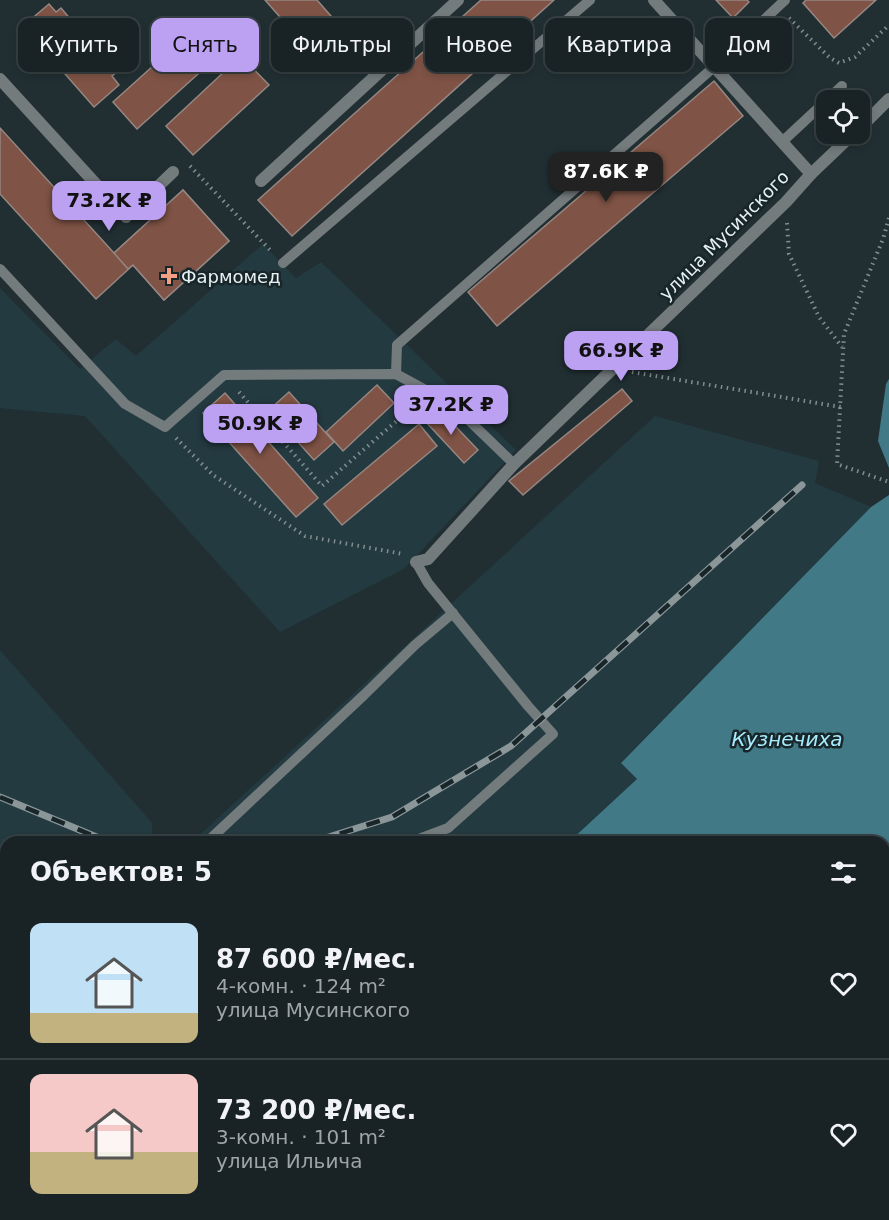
<!DOCTYPE html>
<html lang="ru">
<head>
<meta charset="utf-8">
<style>
  :root { --surface:#192326; --page:#262f32; --text:#f1f3f6; --muted:#9fa4a7; --line:#374043; --accent:#bca0f2 }
  body { margin:0; font-family:"DejaVu Sans",sans-serif; background:var(--page); color:var(--text); height:100vh; display:flex; flex-direction:column; font-size:22px; white-space:nowrap }
  * { box-sizing:border-box; margin:0 }
  p { font-size:20px; color:var(--muted) }
  .icon { flex:none; width:33px; height:33px; fill:none; stroke:currentColor; stroke-width:2; stroke-linecap:round; stroke-linejoin:round }
  .map { position:relative; flex:1; overflow:hidden }
  .panel { position:absolute; left:0px; top:836px; width:890px; height:386px; display:flex; flex-direction:column; background:var(--surface); border-radius:18px 18px 0 0; box-shadow:0 3px 9px #0003,0 0 0 2px var(--line) }
  .panel>* { flex:none }
  .top-card { position:absolute; left:18px; top:18px; width:854px; height:54px; display:flex; gap:12px }
  .buttons { position:absolute; left:816px; top:90px; display:grid; gap:12px }
  .buttons a { display:grid; place-items:center; width:54px; height:54px; border-radius:12px; background:var(--surface); box-shadow:0 3px 9px #0003,0 0 0 2px var(--line); font-size:30px }
  .price { position:absolute; translate:-50% -51px; padding:0 14px; border-radius:12px; background:var(--accent); color:#111; font-size:20px; line-height:39px; filter:drop-shadow(0 2px 3px #0008) }
  .price::after { content:''; position:absolute; left:50%; top:36px; width:18px; height:14px; margin-left:-9px; background:inherit; clip-path:polygon(0 0,100% 0,50% 100%) }
  .price.current { background:#222; color:#fff }
  ul { padding:0; list-style:none }
  li { display:flex; align-items:center; gap:18px; height:150px; padding:0 30px }
  li+li { border-top:2px solid var(--line) }
  li span { display:grid; place-items:center; flex:none; width:168px; height:120px; border-radius:12px; color:#555 }
  li>.icon { margin-inline-start:auto }
  span .icon { width:72px; height:72px; fill:#fffc; stroke-width:1 }
  li b { font-size:26px }
  h2 { display:flex; justify-content:space-between; align-items:center; height:72px; padding:0 30px; font-size:26px }
  .pill { padding:0 21px; border-radius:12px; background:var(--surface); box-shadow:0 3px 9px #0003,0 0 0 2px var(--line); font-size:21px; line-height:54px }
  .pill.current { background:var(--accent); color:#111 }
  .map>svg:first-child { display:block }
</style>
</head>
<body>
<div class="map">
<svg width="889" height="1220" viewBox="0 0 889 1220">
  <rect width="100%" height="100%" fill="#212f33"/>
  <!-- built -->
  <g fill="#233a40">
    <polygon points="263,244 296,278 321,262 516,450 404,569 280,632 85,416 0,408 0,288 80,369 116,339 136,356"/>
    <polygon points="655,416 819,461 815,483 871,507 621,762 637,779 570,841 192,842"/>
    <polygon points="0,650 152,823 152,841 6,842 6,1145 0,1144"/>
  </g>
  <!-- water -->
  <g fill="#417986">
    <polygon points="889,379 889,468 878,441 886,384"/>
    <polygon points="889,495 889,1220 57,1220 58,1215 884,1215 884,842 570,841 637,779 621,763 871,507"/>
  </g>
  <!-- building -->
  <g fill="#7f5346" stroke="#968782" stroke-width="1.5">
    <polygon points="265,0 317,0 358,47 329,73"/>
    <polygon points="481,0 554,0 292,236 258,200"/>
    <polygon points="716,0 747,0 749,2 733,18"/>
    <polygon points="806,0 876,0 834,38 803,3"/>
    <polygon points="49,4 56,12 61,8 83,34 78,38 88,50 93,45 117,72 112,76 119,85 94,107 23,26"/>
    <polygon points="204,20 228,47 137,129 113,102"/>
    <polygon points="241,56 269,85 193,155 166,126"/>
    <polygon points="714,81 743,116 497,326 468,292"/>
    <polygon points="0,128 114,253 183,190 229,241 164,300 133,265 96,299 0,194"/>
    <polygon points="183,190 229,241 164,300 133,265 128,269 114,253"/>
    <polygon points="377,385 394,403 343,451 326,432"/>
    <polygon points="622,389 632,401 523,495 509,481"/>
    <polygon points="289,392 334,442 314,460 269,410"/>
    <polygon points="225,393 318,498 296,517 203,413"/>
    <polygon points="438,408 478,450 464,463 425,421"/>
    <polygon points="419,424 437,446 342,525 324,504"/>
  </g>
  <g fill="none" stroke-linecap="round" stroke-linejoin="round">
    <!-- path -->
    <g stroke="#838e91" stroke-width="4" stroke-dasharray="1.5 4.5" stroke-linecap="butt">
      <polyline points="789,18 830,58 839,63 855,57 889,25"/>
      <polyline points="190,166 272,252"/>
      <polyline points="889,218 883,239 844,334 837,464 889,482"/>
      <polyline points="787,223 789,254 819,317 842,347"/>
      <polyline points="632,372 841,407"/>
      <polyline points="239,392 322,486 416,404"/>
      <polyline points="176,438 213,475 305,536 403,554"/>
    </g>
    <!-- service -->
    <g stroke="#747b7d" stroke-width="10">
      <polyline points="783,141 842,86"/>
      <polyline points="283,263 590,0"/>
      <polyline points="0,269 125,404 165,427 224,375 396,374 453,405 514,464"/>
      <polyline points="396,374 397,345 714,67 785,0"/>
      <polyline points="207,842 364,695 415,645 453,613"/>
      <polyline points="411,842 448,828 553,734 528,706 428,583 416,562"/>
      <polyline points="0,861 6,862"/>
    </g>
    <!-- minor -->
    <g stroke="#747b7d" stroke-width="12">
      <polyline points="654,0 811,174"/>
      <polyline points="0,79 126,217 173,172"/>
      <polyline points="860,128 889,99"/>
      <polyline points="261,181 458,0"/>
      <polyline points="416,562 428,559 514,464 786,202 811,174 853,134"/>
    </g>
    <!-- rail casing -->
    <g stroke="#8b9699" stroke-width="7">
      <g id="rail">
        <polyline points="0,797 99,838 125,842"/>
        <polyline points="313,842 392,817 511,746 802,485"/>
      </g>
    </g>
    <!-- rail -->
    <use href="#rail" stroke="#182629" stroke-width="4.5" stroke-dasharray="14" stroke-linecap="butt"/>
  </g>
  <!-- markers -->
  <path fill="#f39f84" stroke="#182629" stroke-width="2" d="M166 267h6v6h6v6h-6v6h-6v-6h-6v-6h6z"/>
  <g text-anchor="middle" dominant-baseline="central" stroke-width="5" stroke-linejoin="round" paint-order="stroke">
    <!-- street labels -->
    <g font-size="18" fill="#e7f0f2" stroke="#182629">
      <text transform="translate(724 235) rotate(-45)">улица Мусинского</text>
    </g>
    <!-- poi labels -->
    <g font-size="18" fill="#e7f0f2" stroke="#182629" text-anchor="start">
      <text x="181" y="276">Фармомед</text>
    </g>
    <!-- water labels -->
    <g font-size="20" font-style="italic" fill="#a6ebfe" stroke="#182629">
      <text x="787" y="739">Кузнечиха</text>
    </g>
  </g>
</svg>
<div class="buttons">
<a><svg class="icon" aria-label="locate" viewBox="0 0 24 24"><circle cx="12" cy="12" r="6"/><path d="M12 2v4M12 18v4M2 12h4M18 12h4"/></svg></a>
</div>
<b class="price current" style="left:606px;top:203px">87.6K ₽</b>
<b class="price" style="left:109px;top:232px">73.2K ₽</b>
<b class="price" style="left:621px;top:382px">66.9K ₽</b>
<b class="price" style="left:451px;top:436px">37.2K ₽</b>
<b class="price" style="left:260px;top:455px">50.9K ₽</b>
<div class="top-card">
<a class="pill">Купить</a>
<a class="pill current">Снять</a>
<a class="pill">Фильтры</a>
<a class="pill">Новое</a>
<a class="pill">Квартира</a>
<a class="pill">Дом</a>
</div>
<section class="panel">
<h2>Объектов: 5<svg class="icon" aria-label="filters" viewBox="0 0 24 24"><path d="M4 7h16M4 17h16"/><circle cx="9" cy="7" r="2"/><circle cx="15" cy="17" r="2"/></svg></h2>
<ul>
<li><span style="background:linear-gradient(#bfe0f5 75%,#c2b280 0)"><svg class="icon" aria-label="home" viewBox="0 0 24 24"><path d="M3 11l9-7 9 7M6 9v11h12V9"/></svg></span><div><b>87 600 ₽/мес.</b><p>4-комн. · 124 m²</p><p>улица Мусинского</p></div><svg class="icon" aria-label="heart" viewBox="0 0 24 24"><path d="M12 20l-8-8c-3-5 5-10 8-4 3-6 11-1 8 4z"/></svg></li>
<li><span style="background:linear-gradient(#f6c9c9 65%,#c2b280 0)"><svg class="icon" aria-label="home" viewBox="0 0 24 24"><path d="M3 11l9-7 9 7M6 9v11h12V9"/></svg></span><div><b>73 200 ₽/мес.</b><p>3-комн. · 101 m²</p><p>улица Ильича</p></div><svg class="icon" aria-label="heart" viewBox="0 0 24 24"><path d="M12 20l-8-8c-3-5 5-10 8-4 3-6 11-1 8 4z"/></svg></li>
</ul>
</section>
</div>
</body>
</html>
